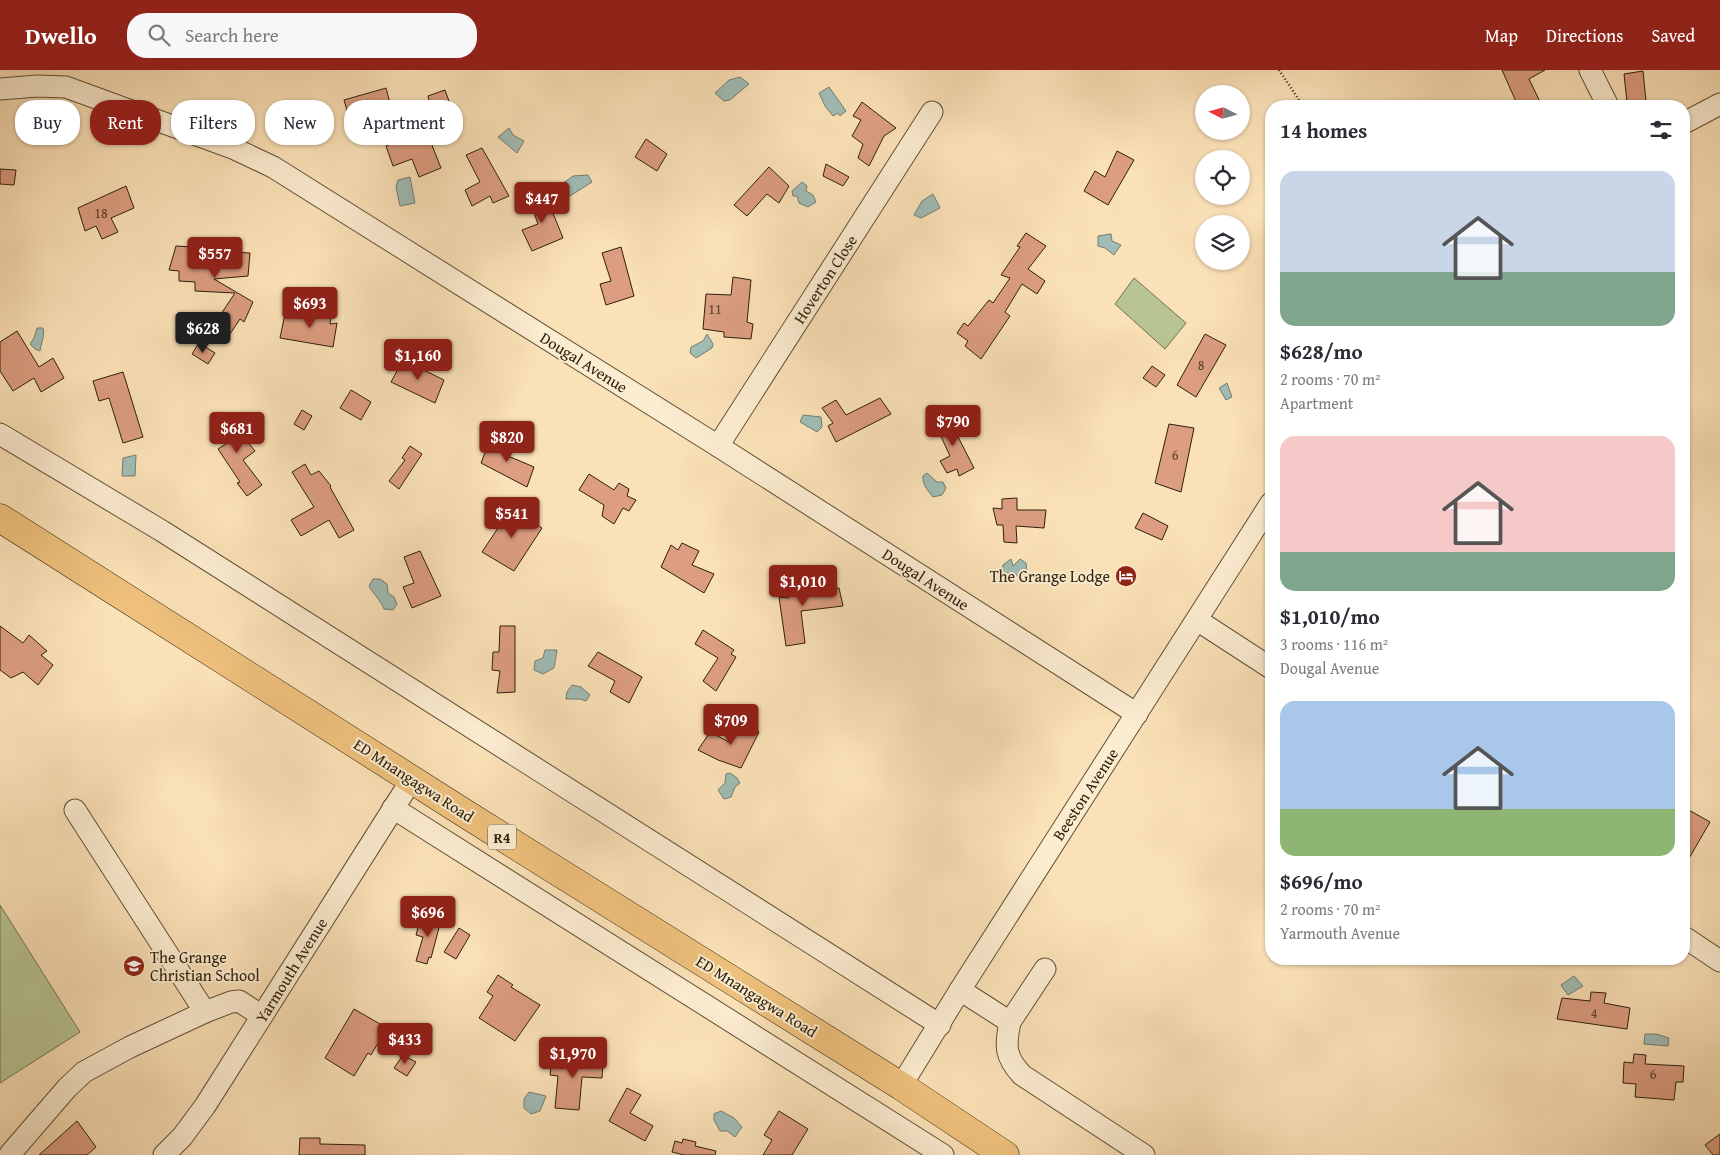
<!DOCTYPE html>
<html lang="en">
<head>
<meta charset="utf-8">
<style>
  :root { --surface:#fff; --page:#f7f7f7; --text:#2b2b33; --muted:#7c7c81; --accent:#8f2418 }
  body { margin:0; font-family:"Gentium Book Plus",serif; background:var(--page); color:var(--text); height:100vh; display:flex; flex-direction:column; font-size:19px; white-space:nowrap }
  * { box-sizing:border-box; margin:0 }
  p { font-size:16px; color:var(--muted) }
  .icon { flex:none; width:28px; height:28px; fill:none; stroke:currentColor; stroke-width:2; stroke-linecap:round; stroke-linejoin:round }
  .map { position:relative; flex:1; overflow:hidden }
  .drawer { position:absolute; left:1265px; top:30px; width:425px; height:865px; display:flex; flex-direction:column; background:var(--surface); border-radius:20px; box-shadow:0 1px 4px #0004 }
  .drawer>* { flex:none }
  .guide { position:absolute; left:15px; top:30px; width:475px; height:45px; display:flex; gap:10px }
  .needle { width:32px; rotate:276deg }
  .buttons { position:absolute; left:1195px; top:15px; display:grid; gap:10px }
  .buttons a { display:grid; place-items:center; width:55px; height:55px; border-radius:50%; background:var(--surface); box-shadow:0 1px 4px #0004; font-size:25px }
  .price { position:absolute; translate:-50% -42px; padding:0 11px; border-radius:5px; background:var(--accent); color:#fff; font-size:16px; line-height:32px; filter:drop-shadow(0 1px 2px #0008) }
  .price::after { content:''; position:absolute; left:50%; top:30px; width:15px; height:11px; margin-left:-8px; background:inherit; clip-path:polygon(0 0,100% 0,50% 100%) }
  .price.current { background:#222; color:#fff }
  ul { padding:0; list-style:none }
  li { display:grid; align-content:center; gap:10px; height:265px; padding:0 15px }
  li span { display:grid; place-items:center; height:155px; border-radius:15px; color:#555 }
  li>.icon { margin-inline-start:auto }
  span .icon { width:90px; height:90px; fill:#fffc; stroke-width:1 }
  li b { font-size:21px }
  h2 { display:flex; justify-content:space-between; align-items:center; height:60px; padding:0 15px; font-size:21px }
  .pill { padding:0 18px; border-radius:20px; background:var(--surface); box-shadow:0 1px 4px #0004; font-size:18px; line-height:45px }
  .pill.current { background:var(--accent); color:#fff }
  header { display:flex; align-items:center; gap:30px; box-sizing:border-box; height:70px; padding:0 25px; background:var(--accent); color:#fff }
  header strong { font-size:24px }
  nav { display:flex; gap:28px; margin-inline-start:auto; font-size:18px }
  .search { width:350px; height:45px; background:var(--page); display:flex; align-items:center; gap:12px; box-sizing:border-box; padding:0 18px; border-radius:20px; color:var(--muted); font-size:19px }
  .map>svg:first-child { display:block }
</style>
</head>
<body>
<header>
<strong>Dwello</strong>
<div class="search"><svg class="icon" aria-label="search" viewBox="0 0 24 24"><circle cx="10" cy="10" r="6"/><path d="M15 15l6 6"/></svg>Search here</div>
<nav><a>Map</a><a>Directions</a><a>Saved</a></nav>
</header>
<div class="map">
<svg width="1720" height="1085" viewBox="0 0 1720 1085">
  <rect width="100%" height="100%" fill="#fbe1b7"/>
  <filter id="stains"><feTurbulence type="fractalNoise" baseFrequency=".004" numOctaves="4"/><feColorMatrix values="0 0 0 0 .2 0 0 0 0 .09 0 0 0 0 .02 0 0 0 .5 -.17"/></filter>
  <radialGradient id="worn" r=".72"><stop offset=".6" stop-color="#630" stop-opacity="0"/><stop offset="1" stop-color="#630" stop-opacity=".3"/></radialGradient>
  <!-- green -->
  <g fill="#b8c493" stroke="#727250">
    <polygon points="1134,208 1186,253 1165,279 1115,234"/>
    <polygon points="0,835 80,962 0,1013"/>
  </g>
  <!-- water -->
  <g fill="#a0bcb5" stroke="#727e72">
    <polygon points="740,7 749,14 730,30 724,31 715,23 729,10"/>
    <polygon points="829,17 846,41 840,46 838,43 833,46 825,36 819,23"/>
    <polygon points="509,58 513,65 524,71 517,83 498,67"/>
    <polygon points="588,105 592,112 570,126 562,114 573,106"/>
    <polygon points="410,107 415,133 400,136 396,117 398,110"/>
    <polygon points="802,112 807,116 806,121 813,125 816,132 808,137 799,133 797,126 793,126 792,121"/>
    <polygon points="933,124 940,138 921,148 914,145 922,131"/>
    <polygon points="1111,164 1112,171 1121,175 1114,185 1105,178 1098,176 1098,166"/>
    <path d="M37,258H43C45,266 41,273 40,281L35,279L30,274L34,268Z"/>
    <polygon points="707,264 713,274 712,278 696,288 690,283 691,277 703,271"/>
    <polygon points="1227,313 1232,327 1226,330 1219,318"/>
    <polygon points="803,345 821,347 822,357 817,362 800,352"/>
    <polygon points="136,385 135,406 122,406 123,388"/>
    <path d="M927,403L937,412H943L946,418L942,425L933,427C928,421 922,414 923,406Z"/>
    <polygon points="1011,489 1013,496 1020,489 1026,493 1027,503 1021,509 1014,503 1003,503 1003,495"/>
    <path d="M373,509H380L387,514L388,523L394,527L397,534L393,540L384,539C380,529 374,525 369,516Z"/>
    <polygon points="545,580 557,580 554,598 543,604 534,600 535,591 543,588"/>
    <polygon points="572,615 581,617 590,625 586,631 580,629 566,629 567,622"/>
    <polygon points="730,703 737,708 740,713 735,717 731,727 724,729 718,720 725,713 726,704"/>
    <polygon points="1574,906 1583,916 1568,925 1561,915"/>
    <polygon points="1645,964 1656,964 1669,968 1668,976 1644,974"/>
    <polygon points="529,1022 546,1026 540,1041 531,1044 524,1038 524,1029"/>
    <polygon points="721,1041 734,1048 742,1057 735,1067 727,1061 720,1061 714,1050 714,1044"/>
  </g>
  <!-- building -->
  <g fill="#dc9d80" stroke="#2d200d">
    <polygon points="1502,0 1545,0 1529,9 1542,36 1518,36"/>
    <polygon points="1643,1 1646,31 1627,32 1624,4"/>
    <polygon points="386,18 392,41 350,51 344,30"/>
    <polygon points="445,20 457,53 428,65 441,98 419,107 412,89 393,96 386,76 403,68 398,58 432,43 428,26"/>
    <polygon points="862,32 896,58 884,66 869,96 858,88 863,74 852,66 861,50 853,46"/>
    <polygon points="646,69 667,84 657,101 635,87"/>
    <polygon points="482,78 509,126 493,133 490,126 472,136 465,120 480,112 466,85"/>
    <polygon points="1117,81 1134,90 1108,135 1084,121 1095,101 1105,107"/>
    <polygon points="826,94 849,107 843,116 823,106"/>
    <polygon points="769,97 789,116 779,133 767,124 747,146 734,135"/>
    <polygon points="0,99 16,100 14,115 0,114"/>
    <polygon points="126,116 134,138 111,148 118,162 102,169 96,156 85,161 78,138"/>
    <polygon points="544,121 563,168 532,181 522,160 538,154 528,126"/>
    <polygon points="1026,163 1046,176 1028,199 1045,211 1037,224 1022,214 1005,242 1010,246 981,289 965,276 968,271 957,263 964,253 968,256 989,230 993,233 1010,208 1001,205 1020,177 1017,176"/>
    <polygon points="176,176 193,177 192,180 250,183 248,206 214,209 253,232 244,252 240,249 228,267 213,256 235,223 195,221 195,212 179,211 179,201 169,200"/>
    <polygon points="621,177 634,226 606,235 600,214 611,211 602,183"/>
    <polygon points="733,207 751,210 747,252 753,254 751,269 724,267 724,262 703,259 706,224 731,225"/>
    <polygon points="310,240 331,245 330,254 337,253 333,277 280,268 285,244 310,246"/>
    <polygon points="17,261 39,297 53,288 64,308 41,322 34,308 13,321 0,301 0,272"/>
    <polygon points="1205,264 1226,275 1196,327 1177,315"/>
    <polygon points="199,273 215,283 208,294 192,284"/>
    <polygon points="403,290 444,310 435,333 391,312"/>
    <polygon points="1152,296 1165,305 1156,317 1143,308"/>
    <polygon points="123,302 143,367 123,373 109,328 99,331 93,311"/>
    <polygon points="351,320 371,332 361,350 340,338"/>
    <polygon points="880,328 891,344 836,372 828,356 833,353 822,338 836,330 846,345"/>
    <polygon points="302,340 312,346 304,360 294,354"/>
    <polygon points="223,342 255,381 243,390 262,415 247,426 237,413 240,412 218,379 229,372 212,349"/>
    <polygon points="948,342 956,355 953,357 974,398 959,406 957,399 947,403 940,391 950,386 938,360 941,358 936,345"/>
    <polygon points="1169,354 1194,358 1181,422 1155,413"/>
    <polygon points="497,370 512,375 508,386 534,397 527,417 481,393 488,375 495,378"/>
    <polygon points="410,376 422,384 399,419 389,411 405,390 402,388"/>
    <polygon points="305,394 311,405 319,401 331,416 330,417 354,460 339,468 329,450 301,466 291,450 314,437 292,402"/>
    <polygon points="589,404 614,420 619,413 629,419 627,426 636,430 629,441 623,438 614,454 602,446 604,435 579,420"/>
    <polygon points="1017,428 1017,440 1046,440 1044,458 1016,456 1017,473 1004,472 1003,455 997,455 993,438 1002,439 1002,429"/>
    <polygon points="512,437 542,458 514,501 482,482"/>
    <polygon points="1143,443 1168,456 1162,470 1135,458"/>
    <polygon points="682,473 699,481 692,495 714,504 704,523 661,497 671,475 678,480"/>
    <polygon points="420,481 441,526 412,538 403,517 414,513 404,487"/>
    <polygon points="802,502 805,523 839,518 843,536 801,541 805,573 786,576 779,527 789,528 786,505"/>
    <polygon points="0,556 23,573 29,565 47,581 41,585 53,595 38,615 23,602 11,608 0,600"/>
    <polygon points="500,556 515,556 515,622 497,623 500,601 492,600 493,582 499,582"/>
    <polygon points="703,560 734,580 731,584 736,587 716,621 703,611 718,588 695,574"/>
    <polygon points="598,582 642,607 629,633 610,622 615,611 588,596"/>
    <polygon points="740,651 759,662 741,698 718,690 698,680 710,662 731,673"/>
    <polygon points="1687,739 1710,752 1684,797 1684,746"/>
    <polygon points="428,846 441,850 431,888 429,887 427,894 416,891 423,867 416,865 420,850 427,852"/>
    <polygon points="459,858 470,865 456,889 444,882"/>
    <polygon points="498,905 513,915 511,917 540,935 515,971 479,948 493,926 487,922"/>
    <polygon points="1591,922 1606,923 1604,933 1630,938 1627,959 1557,949 1562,928 1590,931"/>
    <polygon points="354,939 387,958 371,985 368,983 354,1006 325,988"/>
    <polygon points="1634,984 1646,985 1645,994 1684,996 1683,1012 1676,1012 1674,1030 1635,1027 1636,1014 1623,1013 1624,992 1633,993"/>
    <polygon points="403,985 416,992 407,1006 394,998"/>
    <polygon points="568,986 580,987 580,989 603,990 602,1008 582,1007 579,1040 555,1038 558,1006 550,1005 552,990 568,991"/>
    <polygon points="627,1018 641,1025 630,1043 653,1056 645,1071 609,1051"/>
    <polygon points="779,1041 808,1059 792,1085 763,1085 772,1070 764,1065"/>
    <polygon points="77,1051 96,1077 87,1085 39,1085"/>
    <polygon points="1720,1064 1720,1085 1713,1085 1705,1075"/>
    <polygon points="300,1068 320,1068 320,1074 365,1075 365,1085 299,1085"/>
    <polygon points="683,1069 696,1072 695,1076 716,1081 715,1085 684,1085 672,1082 675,1071 682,1073"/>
  </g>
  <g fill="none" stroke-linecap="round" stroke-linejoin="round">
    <!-- minor casing -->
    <g stroke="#605038" stroke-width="23">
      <g id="minor">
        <polyline points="1590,0 1608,36"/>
        <polyline points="0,19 37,16 66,17 235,79 273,97 718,376 1137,644"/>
        <polyline points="1684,53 1720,34"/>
        <polyline points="0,364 162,461 940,955"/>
        <polyline points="718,376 932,42"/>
        <polyline points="1197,550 1271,598"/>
        <polyline points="393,738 943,1085"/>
        <polyline points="75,740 205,942"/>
        <polyline points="1684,867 1720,891"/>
        <path d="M960,920L1010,952C1005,976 1005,987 1022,1005L1144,1085"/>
        <polyline points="1010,952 1045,899"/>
        <polyline points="901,1016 960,920 1271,433"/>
        <polyline points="10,1084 67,1018 84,1002 130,977 205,942 231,932 239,931 262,946"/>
        <polyline points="164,1085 182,1067 205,1036 412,709"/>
      </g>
    </g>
    <!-- highway casing -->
    <g stroke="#2d200d" stroke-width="29">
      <polyline id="highway" points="0,448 469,746 901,1016 1005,1085"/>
    </g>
    <!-- path -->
    <polyline stroke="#2d200d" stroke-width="2.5" stroke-dasharray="1 2.5" stroke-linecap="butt" points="1279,0 1303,36"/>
    <!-- minor -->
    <use href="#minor" stroke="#fcecd0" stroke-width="21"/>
    <!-- highway -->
    <use href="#highway" stroke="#eec07c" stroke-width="28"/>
  </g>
  <!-- icons -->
  <defs>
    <g id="hotel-disc" transform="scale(1.125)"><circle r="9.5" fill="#8f2418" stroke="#fcecd0"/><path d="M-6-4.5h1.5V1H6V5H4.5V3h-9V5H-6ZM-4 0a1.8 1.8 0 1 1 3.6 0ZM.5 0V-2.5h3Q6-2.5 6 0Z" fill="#fff"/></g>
    <g id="school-disc" transform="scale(1.125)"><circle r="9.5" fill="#8f2418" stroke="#fcecd0"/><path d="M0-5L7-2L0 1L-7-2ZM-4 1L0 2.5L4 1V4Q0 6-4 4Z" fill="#fff"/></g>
  </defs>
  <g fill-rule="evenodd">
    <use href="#hotel-disc" x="1126" y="506"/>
    <use href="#school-disc" x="134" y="896"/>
  </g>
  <g text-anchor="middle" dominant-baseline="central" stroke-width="4" stroke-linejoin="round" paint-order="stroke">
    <!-- number labels -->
    <g font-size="14" fill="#593f2a">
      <text x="101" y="143">18</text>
      <text x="715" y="239">11</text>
      <text x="1201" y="295">8</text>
      <text x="1175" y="385">6</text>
      <text x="1594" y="943">4</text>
      <text x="1653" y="1004">6</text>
    </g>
    <!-- shield labels -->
    <rect fill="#fcecd0" stroke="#6b5d48" stroke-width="1" x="488" y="754.5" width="28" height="25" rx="4"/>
    <g font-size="15" font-weight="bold" fill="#2d200d">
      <text x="502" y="767">R4</text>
    </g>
    <!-- street labels -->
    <g font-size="16" fill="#2d200d" stroke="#fcecd0">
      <text transform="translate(825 209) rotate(-57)">Hoverton Close</text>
      <text transform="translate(584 292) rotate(32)">Dougal Avenue</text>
      <text transform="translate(926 509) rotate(33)">Dougal Avenue</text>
      <text transform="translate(414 710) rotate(33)">ED Mnangagwa Road</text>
      <text transform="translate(1085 724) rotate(-57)">Beeston Avenue</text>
      <text transform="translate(291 900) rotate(-58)">Yarmouth Avenue</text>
      <text transform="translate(757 926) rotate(32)">ED Mnangagwa Road</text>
    </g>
    <!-- poi labels -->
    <g font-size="16" fill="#2d200d" stroke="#fcecd0" text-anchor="end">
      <text x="1110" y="506">The Grange Lodge</text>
      <text x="150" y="887" text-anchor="start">The Grange<tspan x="150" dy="18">Christian School</tspan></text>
    </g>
  </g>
  <rect width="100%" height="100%" filter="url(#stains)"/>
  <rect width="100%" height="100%" fill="url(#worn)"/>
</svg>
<div class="buttons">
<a><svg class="needle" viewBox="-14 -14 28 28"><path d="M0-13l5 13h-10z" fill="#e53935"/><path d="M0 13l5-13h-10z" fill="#7c7c81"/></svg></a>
<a><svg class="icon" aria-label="locate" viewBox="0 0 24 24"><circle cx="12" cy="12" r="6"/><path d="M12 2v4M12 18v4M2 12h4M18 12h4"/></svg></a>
<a><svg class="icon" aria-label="layers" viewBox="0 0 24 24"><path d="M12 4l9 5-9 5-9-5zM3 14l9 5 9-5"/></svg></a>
</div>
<b class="price" style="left:542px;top:154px">$447</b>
<b class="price" style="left:215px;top:209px">$557</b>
<b class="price" style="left:310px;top:259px">$693</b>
<b class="price current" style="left:203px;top:284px">$628</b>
<b class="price" style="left:418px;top:311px">$1,160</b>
<b class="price" style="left:953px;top:377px">$790</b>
<b class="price" style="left:237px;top:384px">$681</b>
<b class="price" style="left:507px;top:393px">$820</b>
<b class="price" style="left:512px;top:469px">$541</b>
<b class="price" style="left:803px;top:537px">$1,010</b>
<b class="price" style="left:731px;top:676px">$709</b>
<b class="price" style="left:428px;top:868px">$696</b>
<b class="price" style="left:405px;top:995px">$433</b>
<b class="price" style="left:573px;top:1009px">$1,970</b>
<div class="guide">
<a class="pill">Buy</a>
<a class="pill current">Rent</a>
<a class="pill">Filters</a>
<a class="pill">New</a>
<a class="pill">Apartment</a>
</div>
<section class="drawer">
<h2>14 homes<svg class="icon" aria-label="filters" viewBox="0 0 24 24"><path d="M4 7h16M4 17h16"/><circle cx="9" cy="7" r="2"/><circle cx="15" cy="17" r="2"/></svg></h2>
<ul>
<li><span style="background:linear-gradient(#c9d6e8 65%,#7fa58c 0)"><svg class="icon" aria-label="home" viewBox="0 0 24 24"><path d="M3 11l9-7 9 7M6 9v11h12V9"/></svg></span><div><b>$628/mo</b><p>2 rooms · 70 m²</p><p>Apartment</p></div></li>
<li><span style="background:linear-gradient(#f6c9c9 75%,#7fa58c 0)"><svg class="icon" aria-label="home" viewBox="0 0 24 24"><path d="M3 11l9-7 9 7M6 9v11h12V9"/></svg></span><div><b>$1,010/mo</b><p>3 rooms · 116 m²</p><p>Dougal Avenue</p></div></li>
<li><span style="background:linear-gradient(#a9c7e8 70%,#8fb573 0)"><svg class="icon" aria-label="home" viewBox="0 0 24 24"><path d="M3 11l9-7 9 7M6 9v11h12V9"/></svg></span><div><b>$696/mo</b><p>2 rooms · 70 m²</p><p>Yarmouth Avenue</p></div></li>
</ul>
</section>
</div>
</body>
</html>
